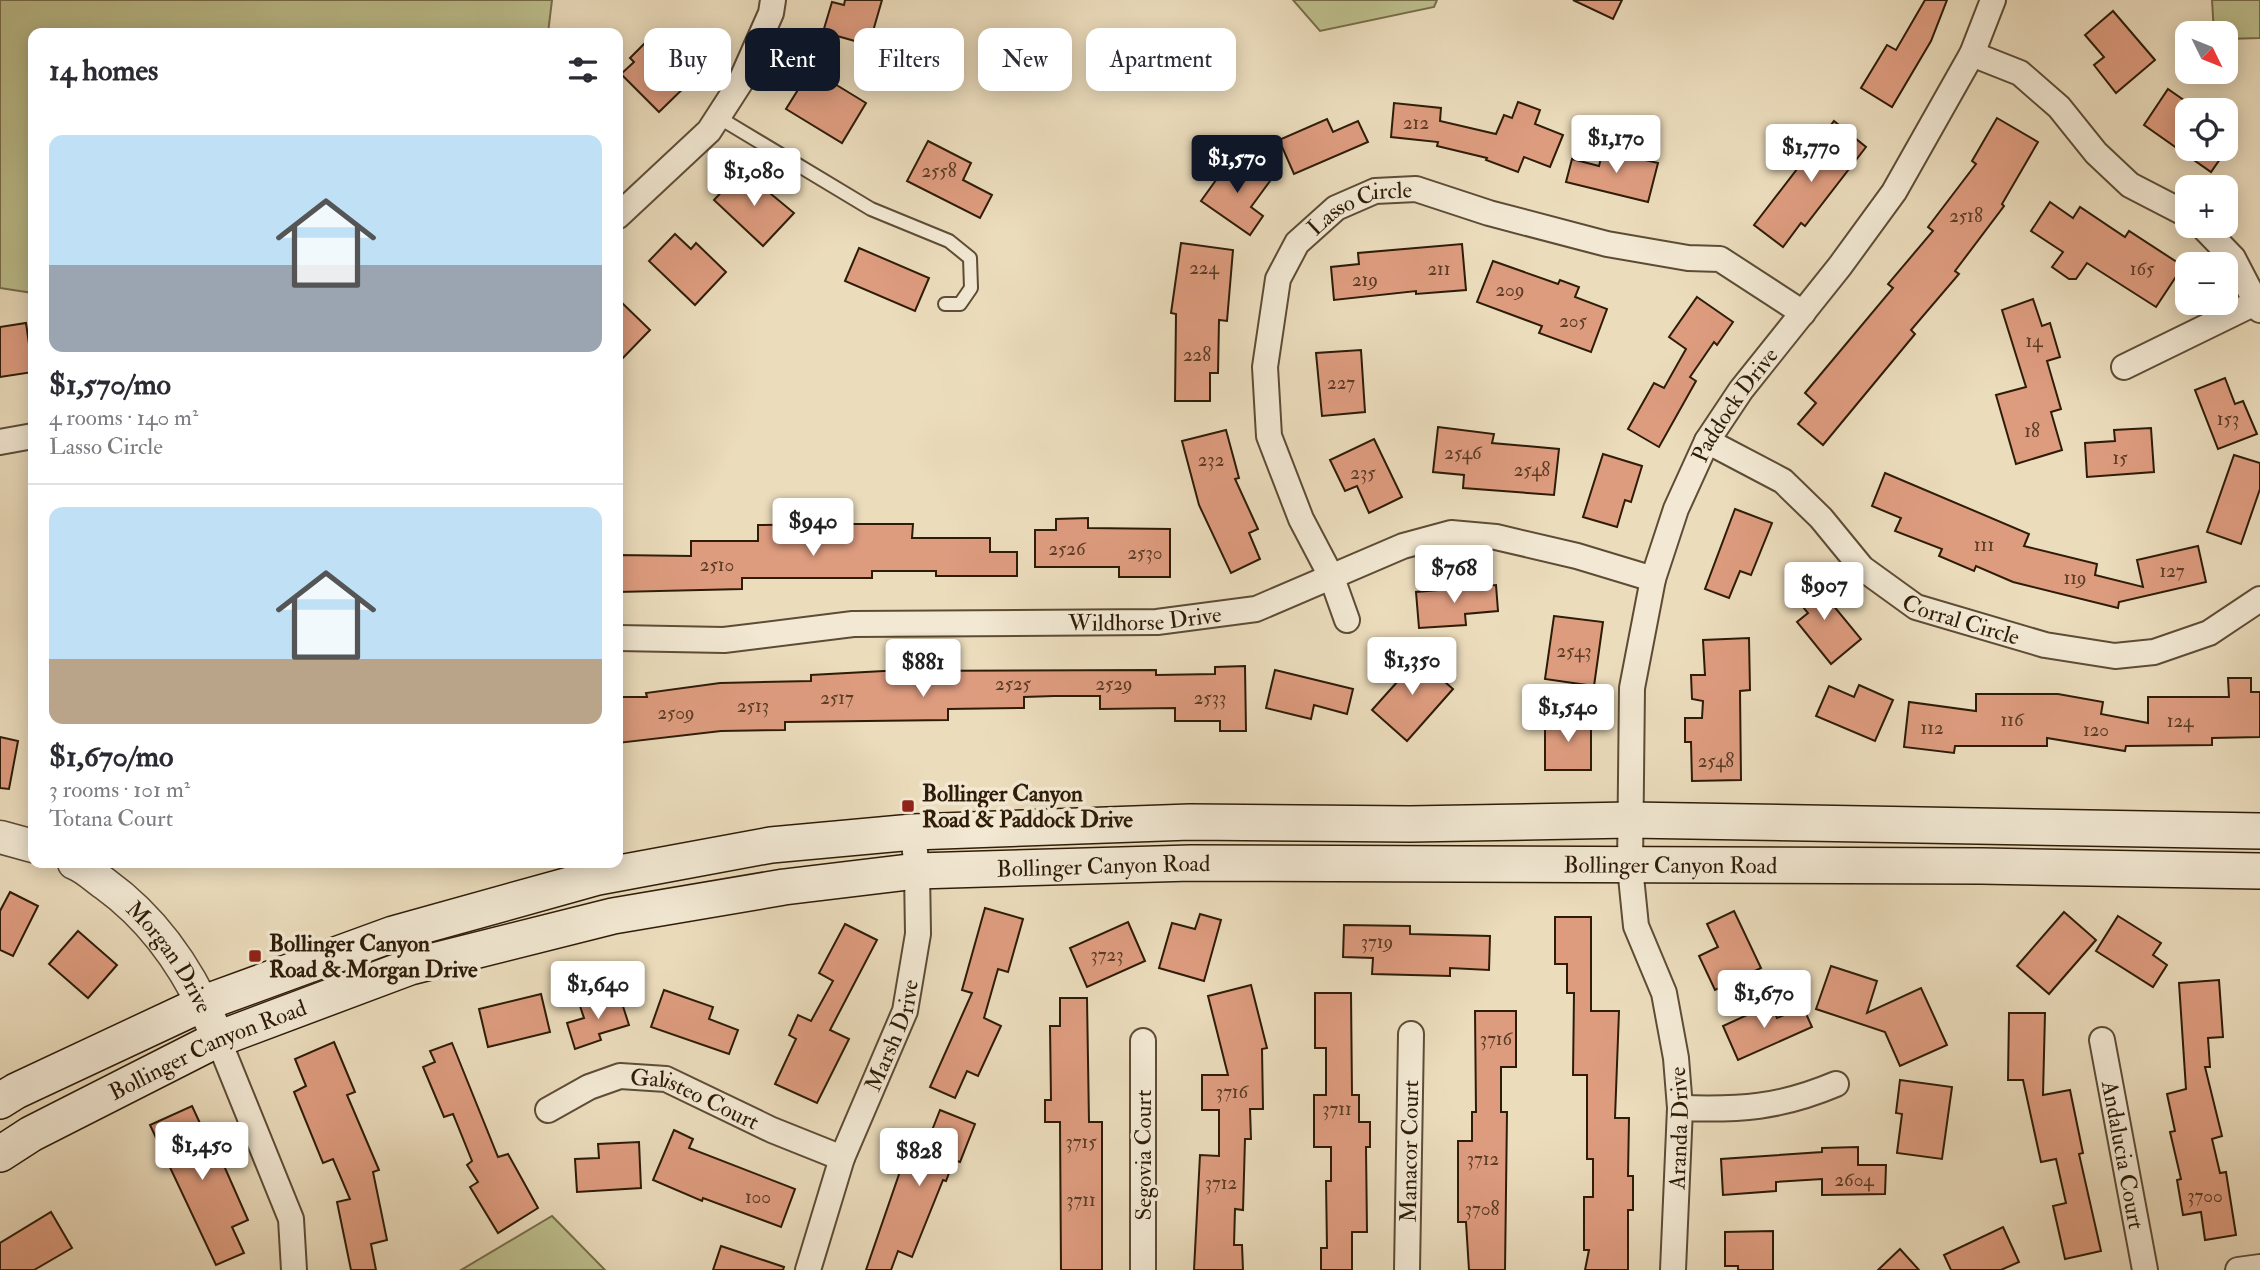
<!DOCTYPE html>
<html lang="en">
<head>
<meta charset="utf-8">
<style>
  :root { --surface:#fff; --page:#f2f2f3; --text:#2b2b33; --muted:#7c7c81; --line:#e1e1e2; --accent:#111827 }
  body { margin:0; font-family:"IM FELL Double Pica",serif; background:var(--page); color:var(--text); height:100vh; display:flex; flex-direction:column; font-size:26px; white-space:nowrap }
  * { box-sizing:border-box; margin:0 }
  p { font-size:23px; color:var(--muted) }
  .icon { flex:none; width:38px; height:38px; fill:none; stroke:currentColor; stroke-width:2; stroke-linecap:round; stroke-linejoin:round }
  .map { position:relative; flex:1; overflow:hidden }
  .drawer { position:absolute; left:28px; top:28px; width:595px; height:840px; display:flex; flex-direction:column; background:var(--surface); border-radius:14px; box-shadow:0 4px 18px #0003 }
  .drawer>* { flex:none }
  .hud { position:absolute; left:644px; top:28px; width:665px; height:63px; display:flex; gap:14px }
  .needle { width:46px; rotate:133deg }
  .tools { position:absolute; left:2175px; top:21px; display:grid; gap:14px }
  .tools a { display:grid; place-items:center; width:63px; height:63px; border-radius:14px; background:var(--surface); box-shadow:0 4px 18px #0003; font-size:35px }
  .price { position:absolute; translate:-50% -60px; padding:0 16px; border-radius:7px; background:#fff; color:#222; font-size:23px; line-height:46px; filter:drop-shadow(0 2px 4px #0008) }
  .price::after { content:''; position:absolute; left:50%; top:42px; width:21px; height:16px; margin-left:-10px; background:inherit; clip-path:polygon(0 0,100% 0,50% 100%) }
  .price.selected { background:var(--accent); color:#fff }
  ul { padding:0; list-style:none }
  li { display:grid; align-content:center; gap:14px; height:371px; padding:0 21px }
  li+li { border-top:2px solid var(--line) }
  li span { display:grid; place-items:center; height:217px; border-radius:14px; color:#555 }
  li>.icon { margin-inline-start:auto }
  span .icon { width:126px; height:126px; fill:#fffc; stroke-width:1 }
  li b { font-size:30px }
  h2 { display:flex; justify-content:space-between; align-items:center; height:84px; padding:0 21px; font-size:30px }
  .tag { padding:0 24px; border-radius:14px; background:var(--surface); box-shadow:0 4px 18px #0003; font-size:24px; line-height:63px }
  .tag.selected { background:var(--accent); color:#fff }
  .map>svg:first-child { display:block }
</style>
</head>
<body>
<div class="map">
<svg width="2260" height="1270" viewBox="0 0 2260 1270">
  <rect width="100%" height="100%" fill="#ebdcbc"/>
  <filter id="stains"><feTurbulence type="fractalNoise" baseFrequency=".00286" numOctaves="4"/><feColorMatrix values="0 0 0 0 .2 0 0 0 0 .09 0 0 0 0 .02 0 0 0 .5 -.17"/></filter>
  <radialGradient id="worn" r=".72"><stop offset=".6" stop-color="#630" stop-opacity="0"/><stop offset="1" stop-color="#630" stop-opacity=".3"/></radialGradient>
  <!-- green -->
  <g fill="#bdbf8d" stroke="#766e4a" stroke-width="2">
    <polygon points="0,0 552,0 548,33 33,33 33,293 0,288"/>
    <polygon points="1293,0 1437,0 1434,7 1320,31"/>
    <polygon points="2212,0 2260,0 2260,38 2226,39 2226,33 2214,33"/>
    <polygon points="552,1216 605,1270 461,1270"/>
  </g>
  <!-- building -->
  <g fill="#de9c7f" stroke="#2e1c08" stroke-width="2">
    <polygon points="845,0 882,0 869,45 823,32 832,2 844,5"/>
    <polygon points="1573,0 1622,0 1613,19"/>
    <polygon points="1925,0 1947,0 1931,41 1892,107 1861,88 1887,45 1896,50"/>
    <polygon points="2113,11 2155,60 2116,93 2094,65 2104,57 2085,35"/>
    <polygon points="644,44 669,69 680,58 697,75 659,112 621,74 634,62 630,58"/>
    <polygon points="806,77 825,89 830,81 866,103 842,143 786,109"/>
    <polygon points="2168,89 2188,103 2188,149 2227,149 2211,172 2144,125"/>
    <polygon points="1518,102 1540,110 1535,124 1563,135 1550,167 1524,157 1518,172 1486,160 1487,158 1437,146 1438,142 1391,137 1394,103 1441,108 1440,121 1496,134 1504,115 1512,118"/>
    <polygon points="1997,118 2038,142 2002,204 2004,206 1955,271 1959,274 1911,330 1915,334 1823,445 1798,424 1816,403 1805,393 1893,288 1888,284 1933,231 1928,227 1976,164 1972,161"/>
    <polygon points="1327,119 1333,132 1358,121 1368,142 1294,174 1279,140"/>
    <polygon points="1834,121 1866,147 1805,226 1801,223 1783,247 1754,225"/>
    <polygon points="928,141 971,163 963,180 992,195 980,218 907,181"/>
    <polygon points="1603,150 1658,163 1648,202 1566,182 1572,159 1599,166"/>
    <polygon points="1234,155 1270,181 1251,207 1263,216 1250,235 1201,201"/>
    <polygon points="742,170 794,213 763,246 714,200"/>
    <polygon points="2050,202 2073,218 2080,207 2125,237 2129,231 2183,266 2156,307 2087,263 2076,279 2069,279 2052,267 2063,252 2031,231"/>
    <polygon points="675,234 691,249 696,243 726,272 695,305 649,261"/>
    <polygon points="1181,243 1233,250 1227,321 1219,320 1218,373 1210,373 1210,401 1175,401 1176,314 1171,313"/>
    <polygon points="1462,244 1466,290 1416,294 1416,291 1334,300 1331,267 1359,264 1358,253"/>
    <polygon points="859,248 929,278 915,311 845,281"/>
    <polygon points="1493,261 1558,284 1560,280 1579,287 1575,297 1607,309 1591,352 1539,333 1542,326 1477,302"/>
    <polygon points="1697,297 1733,322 1717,345 1714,342 1690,377 1696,381 1659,447 1628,429 1654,383 1664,388 1686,349 1669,337"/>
    <polygon points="618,299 650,330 618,363"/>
    <polygon points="2033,299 2042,326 2050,323 2060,357 2047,361 2061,409 2051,412 2062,450 2016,464 1996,395 2026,387 2002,310"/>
    <polygon points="26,323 33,372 0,377 0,327"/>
    <polygon points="1361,350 1365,412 1322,416 1316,353"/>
    <polygon points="2225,378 2235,404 2243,401 2257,434 2218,449 2195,390"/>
    <polygon points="1438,427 1494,434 1492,443 1559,449 1554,495 1463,488 1464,475 1433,472"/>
    <polygon points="2151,428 2154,472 2087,477 2085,443 2115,441 2114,430"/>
    <polygon points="1226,430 1239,478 1235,479 1258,529 1249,533 1260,559 1231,573 1199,505 1182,441"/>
    <polygon points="1374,439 1402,497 1369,513 1357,486 1345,491 1330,460"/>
    <polygon points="1603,454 1642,466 1631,502 1625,500 1617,527 1583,517"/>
    <polygon points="2234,455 2260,463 2260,489 2241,544 2207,532"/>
    <polygon points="1885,473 2029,534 2024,546 2097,564 2095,575 2143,587 2137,560 2198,546 2206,582 2119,602 2118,608 2013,582 1976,566 1974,571 1939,556 1942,549 1895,531 1901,518 1872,506"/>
    <polygon points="1735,509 1772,523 1751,575 1740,571 1729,598 1705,589"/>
    <polygon points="1088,518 1088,528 1170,529 1170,577 1119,577 1119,567 1035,567 1035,530 1056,530 1056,519"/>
    <polygon points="842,524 913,524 912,538 990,538 990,552 1017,552 1017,576 936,576 936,571 872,571 872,578 742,578 742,589 618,592 618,555 691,556 691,541 758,541 758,525"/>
    <polygon points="1809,576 1861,639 1831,664 1797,622 1808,613 1790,591"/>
    <polygon points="1496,585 1498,611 1465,614 1466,625 1419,628 1416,592"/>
    <polygon points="1554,616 1603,622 1594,686 1545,679"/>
    <polygon points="1749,638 1750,690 1740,691 1741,780 1692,781 1691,742 1685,742 1685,718 1702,718 1703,701 1692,699 1691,675 1705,675 1703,640"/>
    <polygon points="1411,652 1453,689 1407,741 1372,710 1398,681 1391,675"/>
    <polygon points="1245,666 1246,731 1220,731 1220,721 1175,721 1175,708 1100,709 1100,696 1054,696 1024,697 1024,708 948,709 948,720 785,722 785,730 721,731 618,743 618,697 647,697 646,693 720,683 811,681 811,675 884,671 1156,670 1156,675 1215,674 1215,667"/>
    <polygon points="1275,670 1353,689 1347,714 1314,705 1311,719 1266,708"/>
    <polygon points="2228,678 2251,678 2251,692 2260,692 2260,737 2212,738 2212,745 2126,746 2125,751 2047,738 2047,746 1955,746 1954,753 1904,747 1909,702 1976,711 1976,694 2058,694 2103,702 2101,714 2148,723 2148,697 2229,697"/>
    <polygon points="1859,685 1893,700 1875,741 1816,716 1829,686 1854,697"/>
    <rect x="1545" y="718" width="46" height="52"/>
    <polygon points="0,737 18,741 9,789 0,788"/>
    <polygon points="10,892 38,906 13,956 0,950 0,911"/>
    <polygon points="985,908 1023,919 1008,972 998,969 984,1018 1001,1026 978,1076 967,1071 955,1098 930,1087 972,993 962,990"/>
    <polygon points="1734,911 1761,968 1715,990 1699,956 1718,947 1707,924"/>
    <polygon points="2064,912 2096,940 2049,994 2017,966"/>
    <polygon points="1200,914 1221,920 1204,981 1159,968 1172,923 1195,929"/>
    <polygon points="2118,916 2161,943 2153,955 2167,965 2153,987 2096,951"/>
    <polygon points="1555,917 1591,917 1591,1011 1619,1011 1615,1118 1629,1118 1628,1176 1633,1176 1633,1210 1628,1210 1628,1270 1585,1270 1589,1250 1584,1250 1584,1197 1593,1197 1593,1159 1587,1159 1587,1075 1573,1075 1574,993 1567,993 1567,964 1555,964"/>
    <polygon points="1128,922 1145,961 1087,987 1070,948"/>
    <polygon points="845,924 877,940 830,1030 849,1039 817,1103 775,1084 796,1039 789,1035 798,1015 811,1021 833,981 819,973"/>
    <polygon points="1344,925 1410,926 1410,934 1490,936 1489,970 1450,968 1450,976 1372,974 1373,958 1343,957"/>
    <polygon points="78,931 117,965 88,998 49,964"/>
    <polygon points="1831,966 1877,981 1867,1013 1921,988 1947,1045 1900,1066 1885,1032 1816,1009"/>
    <polygon points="2219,980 2223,1037 2208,1038 2210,1067 2205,1067 2222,1136 2212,1139 2220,1173 2226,1172 2236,1235 2205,1240 2201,1212 2183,1215 2177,1180 2181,1179 2170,1132 2175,1131 2167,1094 2186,1089 2179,983"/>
    <polygon points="1251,985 1267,1048 1262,1049 1263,1109 1250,1109 1251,1139 1245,1139 1243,1210 1235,1209 1234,1245 1242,1245 1243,1270 1194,1270 1200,1155 1219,1156 1219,1110 1202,1110 1202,1075 1228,1075 1208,996"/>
    <polygon points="664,990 713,1007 709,1019 738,1030 729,1054 651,1027"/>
    <polygon points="1315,993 1351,993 1352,1095 1359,1095 1359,1122 1370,1122 1370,1147 1366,1147 1367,1232 1352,1232 1352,1270 1321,1270 1321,1248 1327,1248 1326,1181 1331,1181 1331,1147 1314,1147 1314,1095 1326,1095 1326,1048 1315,1048"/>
    <polygon points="541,994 550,1032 488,1047 479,1009"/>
    <polygon points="619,994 629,1025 599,1034 601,1040 575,1049 567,1023 584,1018 580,1006"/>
    <polygon points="1060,998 1087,998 1089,1122 1102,1122 1102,1270 1061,1270 1060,1122 1045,1122 1045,1100 1051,1100 1050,1026 1060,1026"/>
    <polygon points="1771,1004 1777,1018 1803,1007 1812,1027 1738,1060 1723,1026"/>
    <polygon points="1475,1011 1516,1011 1516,1067 1501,1067 1501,1112 1507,1112 1505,1270 1469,1270 1466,1222 1458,1222 1458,1141 1472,1141 1472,1112 1476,1112"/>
    <polygon points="2009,1013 2045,1013 2043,1095 2070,1090 2083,1153 2079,1154 2101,1251 2065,1259 2053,1206 2066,1203 2056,1159 2041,1162 2023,1080 2008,1080"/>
    <polygon points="334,1042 355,1092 347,1095 379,1170 373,1172 387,1240 371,1244 376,1270 351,1270 337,1202 350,1199 333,1159 323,1163 294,1092 306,1086 295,1059"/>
    <polygon points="452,1043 498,1157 508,1154 538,1208 498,1233 470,1187 478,1182 467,1165 472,1161 453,1114 444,1117 423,1067 435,1062 430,1051"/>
    <polygon points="1900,1080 1952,1087 1942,1159 1897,1153 1902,1114 1896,1113"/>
    <polygon points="192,1106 210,1145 214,1143 248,1220 232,1227 244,1253 216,1265 150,1125"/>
    <polygon points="940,1110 975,1124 960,1162 954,1160 946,1181 943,1180 912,1257 898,1251 891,1270 866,1270 914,1131 929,1138"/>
    <polygon points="674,1130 693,1139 689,1148 795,1189 781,1227 703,1198 702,1201 653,1180"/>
    <polygon points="639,1142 641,1188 577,1192 575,1159 599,1158 598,1144"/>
    <polygon points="1858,1147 1858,1165 1886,1165 1885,1194 1822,1195 1822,1179 1776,1182 1776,1191 1723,1195 1721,1159 1822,1152 1822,1148"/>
    <polygon points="51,1212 72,1248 34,1270 0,1270 0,1243"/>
    <polygon points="2003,1227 2019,1262 2001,1270 1951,1270 1944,1255"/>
    <polygon points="1773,1231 1773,1270 1738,1270 1738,1266 1725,1266 1725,1232"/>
    <polygon points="721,1246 784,1267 783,1270 713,1270"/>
    <polygon points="1900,1249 1919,1270 1878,1270"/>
  </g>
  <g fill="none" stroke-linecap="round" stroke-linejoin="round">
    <!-- service casing -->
    <g stroke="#5d4c35" stroke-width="16">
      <polyline id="service" points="718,117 871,209 949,241 970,258 971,288 960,304 945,304"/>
    </g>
    <!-- minor casing -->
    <g stroke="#5d4c35" stroke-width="28">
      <g id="minor">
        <polyline points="1972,54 2020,73 2059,107 2096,153 2130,185 2188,215"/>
        <polyline points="618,216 709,131 740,83 771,13 773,0"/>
        <polyline points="2202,226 2233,258 2260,310"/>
        <polyline points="2124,367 2257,302"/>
        <path id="s1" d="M1707,441L1783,481L1821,518L1862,568L1916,607L2045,645L2115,656L2154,652L2209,633L2260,599"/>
        <polyline points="0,442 33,436"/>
        <path id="s2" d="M1347,620L1332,578L1301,519L1269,436L1265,367L1278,279L1297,243L1336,208L1375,191L1416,189L1489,213L1607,244L1688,258L1720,259L1803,313"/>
        <path id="s3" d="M618,638L724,640L853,624L1157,622L1256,609L1403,546L1451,533L1496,537L1577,556L1653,579"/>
        <polyline points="218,1039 291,1219 294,1270"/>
        <path id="s4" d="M2102,1040L2145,1270"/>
        <path d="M1680,1108C1740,1110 1779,1108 1836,1084"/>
        <path id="s5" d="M548,1110L589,1087L620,1076L666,1079L772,1130L842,1158"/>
        <path id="s6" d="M808,1270L842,1158L905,1011L918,934L917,871L913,832"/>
        <polyline points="1143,1270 1143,1041"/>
        <path id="s7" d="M1407,1270L1411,1034"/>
        <path id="s8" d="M1673,1270L1680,1108L1676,1058L1664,993L1636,926L1630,867L1632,688L1653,579L1676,509L1707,441L1741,390L1840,266L1894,192L1972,54L1993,0"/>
        <polyline points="2238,1270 2260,1267"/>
      </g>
    </g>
    <!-- tertiary casing -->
    <g stroke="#5d4c35" stroke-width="35">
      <g id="tertiary">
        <polyline points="0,837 33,846"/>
        <path id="s9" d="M74,863C85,867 95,877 105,884C159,923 194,978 218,1039"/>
      </g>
    </g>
    <!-- secondary casing -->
    <g stroke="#2e1c08" stroke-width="38">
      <g id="secondary">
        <polyline points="0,1101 16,1091 204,1003 393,934 598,877 771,845 913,832 1190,822 1410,824 1630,820 2260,831"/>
        <path id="s10" d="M0,1154L31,1134L218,1039L410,967L613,916L784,887L917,871L1191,863L1981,866L2260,871"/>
      </g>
    </g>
    <!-- service -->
    <use href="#service" stroke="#f2e8d3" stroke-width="12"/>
    <!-- minor -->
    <use href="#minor" stroke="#f2e8d3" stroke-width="24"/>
    <!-- tertiary -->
    <use href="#tertiary" stroke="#f2e8d3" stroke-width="32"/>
    <!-- secondary -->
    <use href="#secondary" stroke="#f2e8d3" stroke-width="35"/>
  </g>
  <!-- markers -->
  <g fill="#8f2418" stroke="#f2e8d3" stroke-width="2.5">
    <rect x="901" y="799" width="14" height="14" rx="3.5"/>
    <rect x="248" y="949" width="14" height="14" rx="3.5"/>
  </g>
  <g text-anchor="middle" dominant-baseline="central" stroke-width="7" stroke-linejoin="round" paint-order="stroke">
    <!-- number labels -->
    <g font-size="19" fill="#5a3c26">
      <text x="1416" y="123">212</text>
      <text x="939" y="171">2558</text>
      <text x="1966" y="216">2518</text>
      <text x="1204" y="268">224</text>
      <text x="1439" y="269">211</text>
      <text x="2142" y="269">165</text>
      <text x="1365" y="280">219</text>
      <text x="1510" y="290">209</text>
      <text x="1573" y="321">205</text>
      <text x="2034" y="341">14</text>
      <text x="1197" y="355">228</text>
      <text x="1341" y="383">227</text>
      <text x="2228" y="419">153</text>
      <text x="2032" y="431">18</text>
      <text x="1463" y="453">2546</text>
      <text x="2120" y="458">15</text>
      <text x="1211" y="460">232</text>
      <text x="1532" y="470">2548</text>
      <text x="1363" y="473">235</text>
      <text x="1984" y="545">111</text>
      <text x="1067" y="549">2526</text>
      <text x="1145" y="553">2530</text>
      <text x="717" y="565">2510</text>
      <text x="2172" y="571">127</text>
      <text x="2075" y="578">119</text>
      <text x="1574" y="651">2543</text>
      <text x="1013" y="684">2525</text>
      <text x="1114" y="684">2529</text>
      <text x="837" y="698">2517</text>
      <text x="1210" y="698">2533</text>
      <text x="753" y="706">2513</text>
      <text x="676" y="713">2509</text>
      <text x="2012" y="720">116</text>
      <text x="2180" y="721">124</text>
      <text x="1932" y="728">112</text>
      <text x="2096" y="730">120</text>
      <text x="1716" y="761">2548</text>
      <text x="1377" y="942">3719</text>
      <text x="1107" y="955">3723</text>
      <text x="1496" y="1039">3716</text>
      <text x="1232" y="1092">3716</text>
      <text x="1337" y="1109">3711</text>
      <text x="1081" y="1142">3715</text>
      <text x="1483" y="1159">3712</text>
      <text x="1854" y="1180">2604</text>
      <text x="1221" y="1183">3712</text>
      <text x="2205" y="1196">3700</text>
      <text x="758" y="1197">100</text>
      <text x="1081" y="1200">3711</text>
      <text x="1482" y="1209">3708</text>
    </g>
    <!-- street labels -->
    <g font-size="23" fill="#2e1c08" stroke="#f2e8d3">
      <text stroke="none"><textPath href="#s2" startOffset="474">Lasso Circle</textPath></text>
      <text stroke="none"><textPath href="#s8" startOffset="894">Paddock Drive</textPath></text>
      <text stroke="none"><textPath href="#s1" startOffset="317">Corral Circle</textPath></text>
      <text stroke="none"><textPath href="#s3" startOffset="528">Wildhorse Drive</textPath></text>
      <text stroke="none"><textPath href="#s10" startOffset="1155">Bollinger Canyon Road</textPath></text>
      <text stroke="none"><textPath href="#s10" startOffset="1722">Bollinger Canyon Road</textPath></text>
      <text stroke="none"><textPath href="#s9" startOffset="136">Morgan Drive</textPath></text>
      <text stroke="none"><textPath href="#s6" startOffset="250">Marsh Drive</textPath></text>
      <text stroke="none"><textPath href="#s10" startOffset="233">Bollinger Canyon Road</textPath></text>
      <text stroke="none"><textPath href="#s5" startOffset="159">Galisteo Court</textPath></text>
      <text stroke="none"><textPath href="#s8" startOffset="142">Aranda Drive</textPath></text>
      <text stroke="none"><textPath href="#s7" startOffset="119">Manacor Court</textPath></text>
      <text transform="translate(1143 1155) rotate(-90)">Segovia Court</text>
      <text stroke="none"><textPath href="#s4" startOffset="117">Andalucia Court</textPath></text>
    </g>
    <!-- poi labels -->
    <g font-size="23" font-weight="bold" fill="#2e1c08" stroke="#f2e8d3" text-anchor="start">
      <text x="922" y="793">Bollinger Canyon<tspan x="922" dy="26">Road &amp; Paddock Drive</tspan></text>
      <text x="269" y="943">Bollinger Canyon<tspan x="269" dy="26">Road &amp; Morgan Drive</tspan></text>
    </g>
  </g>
  <rect width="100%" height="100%" filter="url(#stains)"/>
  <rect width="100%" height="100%" fill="url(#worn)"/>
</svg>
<div class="tools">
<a><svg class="needle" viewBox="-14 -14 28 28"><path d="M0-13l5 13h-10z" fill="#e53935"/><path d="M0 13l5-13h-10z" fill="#7c7c81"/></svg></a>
<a><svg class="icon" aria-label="locate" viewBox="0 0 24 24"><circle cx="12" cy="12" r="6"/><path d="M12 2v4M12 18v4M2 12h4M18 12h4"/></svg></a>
<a>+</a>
<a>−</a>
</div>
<b class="price" style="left:1616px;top:175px">$1,170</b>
<b class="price" style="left:1811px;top:184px">$1,770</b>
<b class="price selected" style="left:1237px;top:195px">$1,570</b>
<b class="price" style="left:754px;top:208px">$1,080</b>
<b class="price" style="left:813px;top:558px">$940</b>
<b class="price" style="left:1454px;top:605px">$768</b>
<b class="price" style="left:1824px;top:622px">$907</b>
<b class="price" style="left:1412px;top:697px">$1,350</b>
<b class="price" style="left:923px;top:699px">$881</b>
<b class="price" style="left:1568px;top:744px">$1,540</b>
<b class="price" style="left:598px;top:1021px">$1,640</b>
<b class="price" style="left:1764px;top:1030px">$1,670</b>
<b class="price" style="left:202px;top:1182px">$1,450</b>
<b class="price" style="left:919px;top:1188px">$828</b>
<div class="hud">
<a class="tag">Buy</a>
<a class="tag selected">Rent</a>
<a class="tag">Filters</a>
<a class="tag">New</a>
<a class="tag">Apartment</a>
</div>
<section class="drawer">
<h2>14 homes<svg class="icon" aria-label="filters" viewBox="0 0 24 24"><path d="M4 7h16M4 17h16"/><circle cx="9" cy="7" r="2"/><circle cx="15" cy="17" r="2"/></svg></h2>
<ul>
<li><span style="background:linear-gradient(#bfe0f5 60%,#9aa5b1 0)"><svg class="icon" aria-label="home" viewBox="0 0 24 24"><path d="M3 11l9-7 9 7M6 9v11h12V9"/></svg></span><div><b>$1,570/mo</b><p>4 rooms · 140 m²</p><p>Lasso Circle</p></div></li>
<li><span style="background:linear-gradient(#bfe0f5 70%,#b9a48a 0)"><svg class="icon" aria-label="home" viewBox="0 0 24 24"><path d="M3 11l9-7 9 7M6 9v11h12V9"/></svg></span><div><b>$1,670/mo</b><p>3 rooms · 101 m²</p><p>Totana Court</p></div></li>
</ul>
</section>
</div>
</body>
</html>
